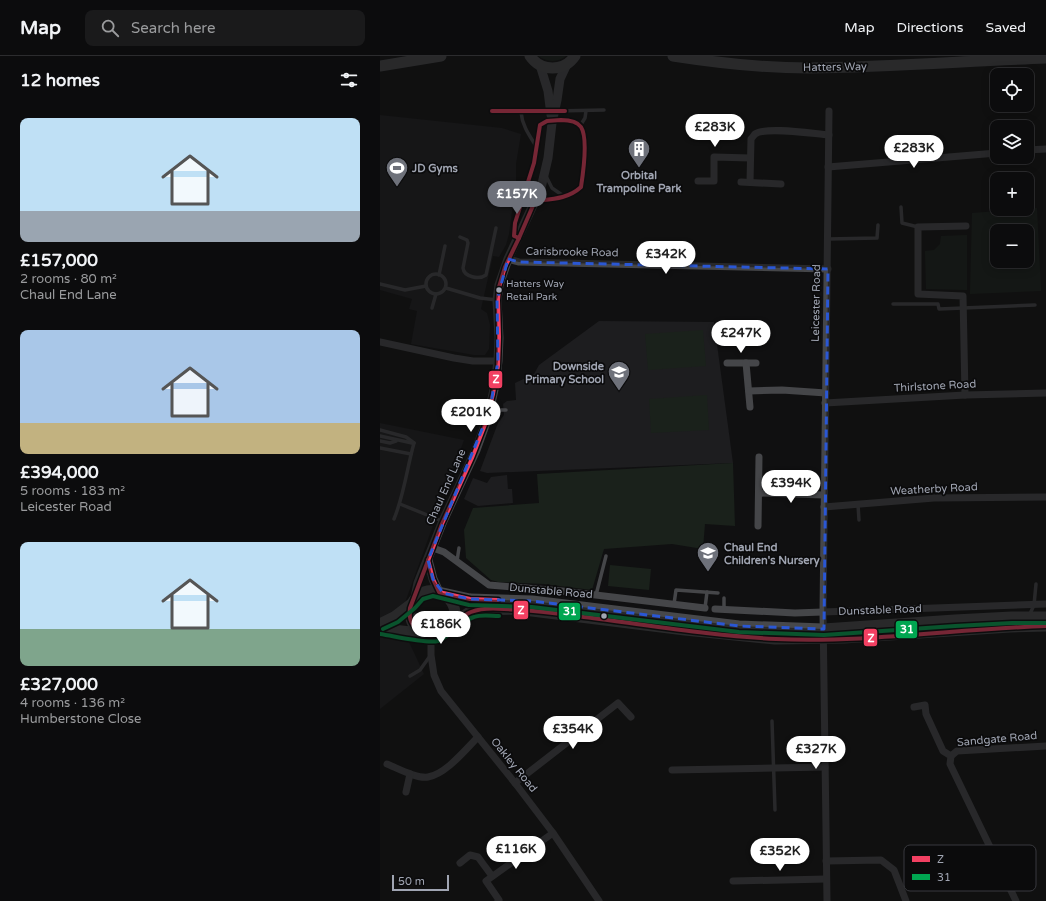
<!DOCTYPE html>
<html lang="en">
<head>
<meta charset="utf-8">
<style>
  :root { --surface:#0c0c0d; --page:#1a1a1b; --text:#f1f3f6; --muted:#9a9b9d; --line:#2c2c2e; --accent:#6e717a }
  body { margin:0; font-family:"Varela Round",sans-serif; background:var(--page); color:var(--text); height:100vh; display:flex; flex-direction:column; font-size:15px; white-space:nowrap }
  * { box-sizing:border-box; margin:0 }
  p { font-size:13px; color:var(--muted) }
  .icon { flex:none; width:22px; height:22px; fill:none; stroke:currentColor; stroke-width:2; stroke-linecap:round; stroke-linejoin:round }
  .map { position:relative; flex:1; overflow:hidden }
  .sheet { display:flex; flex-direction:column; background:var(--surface); width:380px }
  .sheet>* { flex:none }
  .tools { position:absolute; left:610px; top:12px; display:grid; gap:8px }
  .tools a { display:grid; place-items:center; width:44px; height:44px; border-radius:8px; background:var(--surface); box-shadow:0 2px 10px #0003,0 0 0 1px var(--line); font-size:20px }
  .scale { position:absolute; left:12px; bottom:10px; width:57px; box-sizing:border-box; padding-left:4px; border:2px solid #a0a5b2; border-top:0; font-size:11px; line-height:14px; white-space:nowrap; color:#a0a5b2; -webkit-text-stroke:3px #0b0b0c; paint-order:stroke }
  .price { position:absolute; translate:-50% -34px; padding:0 9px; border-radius:14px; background:#fff; color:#222; font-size:13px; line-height:26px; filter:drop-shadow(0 1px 2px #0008) }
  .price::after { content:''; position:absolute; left:50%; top:24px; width:12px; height:9px; margin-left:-6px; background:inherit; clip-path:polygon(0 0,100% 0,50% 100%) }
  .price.current { background:var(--accent); color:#fff }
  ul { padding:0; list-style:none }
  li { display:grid; align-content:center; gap:8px; height:212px; padding:0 20px }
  li span { display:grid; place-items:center; height:124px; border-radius:8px; color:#555 }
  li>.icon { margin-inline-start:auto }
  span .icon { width:72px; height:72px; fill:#fffc; stroke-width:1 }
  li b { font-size:17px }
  h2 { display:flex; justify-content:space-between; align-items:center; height:48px; padding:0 20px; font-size:17px }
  header { display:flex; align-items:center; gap:24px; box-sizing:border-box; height:56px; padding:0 20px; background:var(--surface); border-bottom:1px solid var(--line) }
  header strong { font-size:19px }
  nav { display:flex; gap:22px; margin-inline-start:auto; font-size:14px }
  .search { width:280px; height:36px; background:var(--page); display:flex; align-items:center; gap:10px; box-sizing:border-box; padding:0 14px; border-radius:8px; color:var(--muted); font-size:15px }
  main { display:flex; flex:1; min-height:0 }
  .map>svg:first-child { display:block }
</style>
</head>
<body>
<header>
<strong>Map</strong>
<div class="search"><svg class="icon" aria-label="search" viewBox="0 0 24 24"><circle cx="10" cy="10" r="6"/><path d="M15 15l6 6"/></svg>Search here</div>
<nav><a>Map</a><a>Directions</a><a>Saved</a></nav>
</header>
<main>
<section class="sheet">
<h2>12 homes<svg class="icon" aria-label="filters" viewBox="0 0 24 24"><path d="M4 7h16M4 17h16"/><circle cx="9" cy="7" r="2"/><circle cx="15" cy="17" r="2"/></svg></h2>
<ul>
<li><span style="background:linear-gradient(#bfe0f5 75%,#9aa5b1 0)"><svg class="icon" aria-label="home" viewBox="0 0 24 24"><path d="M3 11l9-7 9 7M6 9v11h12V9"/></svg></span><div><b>£157,000</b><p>2 rooms · 80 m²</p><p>Chaul End Lane</p></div></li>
<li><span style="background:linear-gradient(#a9c7e8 75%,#c2b280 0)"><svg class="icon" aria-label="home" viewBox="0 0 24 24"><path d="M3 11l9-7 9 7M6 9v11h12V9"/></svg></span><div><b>£394,000</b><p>5 rooms · 183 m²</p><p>Leicester Road</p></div></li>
<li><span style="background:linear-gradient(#bfe0f5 70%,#7fa58c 0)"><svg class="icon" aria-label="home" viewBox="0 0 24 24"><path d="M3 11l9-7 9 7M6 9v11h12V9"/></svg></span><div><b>£327,000</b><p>4 rooms · 136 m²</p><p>Humberstone Close</p></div></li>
</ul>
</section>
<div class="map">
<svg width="666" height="845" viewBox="0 0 666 845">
  <rect width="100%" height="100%" fill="#101011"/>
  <!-- built -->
  <g fill="#1d1d1f">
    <polygon points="0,59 122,72 141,78 136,108 136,125 129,178 126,189 119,201 113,200 101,253 107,257 110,269 109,293 105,299 94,299 31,288 37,255 29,253 32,243 0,234"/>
    <polygon points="219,265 334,266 353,407 107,417 100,415 118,367 124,359 123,348 127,345 136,344 135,327 154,318 159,309"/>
    <polygon points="0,367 84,384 18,566 29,586 44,618 0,653"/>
    <polygon points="127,419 128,433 132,433 133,447 98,450 84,443 93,422 107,427 111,421"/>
  </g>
  <!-- green -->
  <g fill="#1a211b" fill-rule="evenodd">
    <path d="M158,0H186C177,7 167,6 158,0Z"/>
    <path d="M657,152L661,235L590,238L592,157ZM617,175H647V205H617Z"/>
    <polygon points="587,179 587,234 546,233 545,195 554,194 560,188 561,180"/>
    <polygon points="323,274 326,310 268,314 265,278"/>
    <polygon points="327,339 329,374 271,377 269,343"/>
    <polygon points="353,407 355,470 325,468 323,493 292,488 224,493 212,534 164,528 118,526 111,524 86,502 84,474 93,452 159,447 157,418"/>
    <polygon points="230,509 271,513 269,534 228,530"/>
  </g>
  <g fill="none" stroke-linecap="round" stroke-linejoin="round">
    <!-- service -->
    <g stroke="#454649" stroke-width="3.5">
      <polyline points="112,55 169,55"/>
      <polyline points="175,55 224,54"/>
      <path d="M141,56C142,69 149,79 156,90"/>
      <polyline points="200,70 205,62 206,55"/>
      <polyline points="166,120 172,132 185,141"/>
      <polyline points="521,151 522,167 538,171"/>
      <path d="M80,181L87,184L88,187L83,212C84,221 99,224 106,219L116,172"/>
      <path d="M138,182L134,180L135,167L154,107L160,69C166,64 174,65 181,64C189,64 196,65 201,71C207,79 203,120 201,131C189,146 174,141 157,145"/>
      <polyline points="448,183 497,182 498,169"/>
      <circle cx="56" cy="228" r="10"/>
      <polyline points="59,219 65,190"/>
      <polyline points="0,228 25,234 46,230"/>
      <polyline points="66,232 100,242 117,244"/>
      <polyline points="513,248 558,248 559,253 655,249"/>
      <polyline points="52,252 56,238"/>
      <polyline points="111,354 126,354"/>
      <polyline points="63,359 67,353 72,353 107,361"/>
      <polyline points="0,374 26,381 34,387"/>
      <polyline points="0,380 32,387"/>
      <polyline points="0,385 10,387 16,385"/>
      <polyline points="0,392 31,398"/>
      <polyline points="20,448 62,465"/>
      <polyline points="478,449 479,464"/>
      <path d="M14,463C24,439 27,412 34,387"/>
      <polyline points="77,505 79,492"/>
      <polyline points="216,539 226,500"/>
      <polyline points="294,548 296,534 338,537"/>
      <polyline points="325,552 327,536"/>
      <polyline points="344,553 344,542"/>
      <polyline points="649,560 654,549 656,528"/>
      <polyline points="30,620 40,614 50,600"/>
      <polyline points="392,665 395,754"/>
    </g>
    <!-- minor -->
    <g stroke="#454649" stroke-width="7">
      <polyline points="647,94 666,93"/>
      <polyline points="448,111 617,97"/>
      <polyline points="318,125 334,125 334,101 370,102"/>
      <polyline points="361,126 401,128"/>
      <path d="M370,126L371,83C372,82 374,79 375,78C387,70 434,78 449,79"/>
      <polyline points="128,203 139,206 448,213"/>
      <polyline points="0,286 74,302 93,305 118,305"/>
      <polyline points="347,307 376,307"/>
      <polyline points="366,307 370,351"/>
      <polyline points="369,335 402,334 446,337"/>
      <polyline points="585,339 583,240 538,238 538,171 586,170"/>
      <polyline points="445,347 585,339 666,337"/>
      <polyline points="379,437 444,439"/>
      <polyline points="444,451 554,442 666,441"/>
      <polyline points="378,470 379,401"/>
      <polyline points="53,492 64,496 109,529 182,535 325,552"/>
      <polyline points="335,553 415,557 666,548"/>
      <polyline points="51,580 51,599 54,619 61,635 135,727 173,777 219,845"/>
      <polyline points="534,651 545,649 546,658 563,695 571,700 570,708 636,845"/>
      <polyline points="571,700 577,695 666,690"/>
      <path d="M7,708C17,712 37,723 48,721C66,718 85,694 98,681"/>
      <polyline points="292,714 445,711"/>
      <polyline points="135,727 238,647 251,661"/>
      <polyline points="26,736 30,718"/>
      <polyline points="446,805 501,804 514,814 526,845"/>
      <polyline points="80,807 90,799 98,801 112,820"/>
      <polyline points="353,825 446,823"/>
      <polyline points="118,845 119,844 106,825 173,777"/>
      <polyline points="447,845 443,556 449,55"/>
    </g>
    <!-- tertiary -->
    <g stroke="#454649" stroke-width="9">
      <polyline points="160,9 168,35 171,59"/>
      <polyline points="48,504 53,523 59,536"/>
      <polyline points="35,542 38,527 63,465 96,394 108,361 115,329 118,305 119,282 117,244 119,229 128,203 161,132 168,102 172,67 177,44 180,23 187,8"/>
    </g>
    <!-- primary -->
    <g stroke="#47484b" stroke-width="11">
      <path d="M150,0C161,16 184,16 195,0"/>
      <path d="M293,0C338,7 384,12 429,12C508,11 587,5 666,2"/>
      <polyline points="0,10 61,0"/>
      <polyline points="63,537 90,543 152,545 359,570 444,573 575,564 632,561 666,561"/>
      <polyline points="0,568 14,561 31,548"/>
      <polyline points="72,568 88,557 97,554 136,553 305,574 395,583 464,582 630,571 666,570"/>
      <path d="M0,572C10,574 20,575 31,576C37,577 45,580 52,580C65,579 75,569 75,556C74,549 71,544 66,540C41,520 13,559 43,578"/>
    </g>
    <!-- bus-1 casing -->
    <g stroke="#0b0b0c" stroke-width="7">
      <g id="bus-1">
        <polyline points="112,55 185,55"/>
        <path d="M181,64C188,64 197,65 201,71C208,82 203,118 201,131C188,143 172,143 155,145L139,182L134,180L135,167L154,107L160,69L167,65Z"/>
        <path d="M139,182L125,211L119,231L118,244L119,281L118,310L113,338L106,366L92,402L62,468L30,552C29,561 30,567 37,573C57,592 73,563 91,556C101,552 113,552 124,553C151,554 177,557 204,561C268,569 332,580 396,583C486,587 576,573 666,570"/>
        <polyline points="48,504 53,523 59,536 90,543 118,544"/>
      </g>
    </g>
    <!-- bus-2 casing -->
    <g stroke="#0b0b0c" stroke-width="7">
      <g id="bus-2">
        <polyline points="3,573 18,566 35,552 43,543 53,540 89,549 152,551 359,576 444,579 575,570 632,567 666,567"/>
        <path d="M0,578C14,580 46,588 58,585C72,580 80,565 94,561C102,558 111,560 119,560"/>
      </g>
    </g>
    <!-- bus-1 -->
    <use href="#bus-1" stroke="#f24062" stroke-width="4"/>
    <!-- bus-2 -->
    <use href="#bus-2" stroke="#00a651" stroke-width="4"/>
  </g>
  <!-- marked area -->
  <path d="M0 0H666V845H0ZM128,203L139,206L448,213L444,573L359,570L152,545L90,543L63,537L53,523L48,504L110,354L118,305L117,244Z" fill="#101011" fill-opacity=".55" fill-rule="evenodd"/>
  <path fill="none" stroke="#2a57d4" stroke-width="3" stroke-dasharray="8 5" stroke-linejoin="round" d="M128,203L139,206L448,213L444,573L359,570L152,545L90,543L63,537L53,523L48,504L110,354L118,305L117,244Z"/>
  <!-- icons -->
  <defs>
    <g id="building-pin" transform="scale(1.15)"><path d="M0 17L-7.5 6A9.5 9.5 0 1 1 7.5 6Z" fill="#6e717a" stroke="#0b0b0c"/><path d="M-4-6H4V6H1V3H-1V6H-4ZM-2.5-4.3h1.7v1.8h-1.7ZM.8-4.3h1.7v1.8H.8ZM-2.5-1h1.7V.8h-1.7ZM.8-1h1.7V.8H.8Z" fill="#fff"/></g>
    <g id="stadium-pin" transform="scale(1.15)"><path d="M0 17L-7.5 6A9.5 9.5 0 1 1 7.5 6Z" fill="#6e717a" stroke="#0b0b0c"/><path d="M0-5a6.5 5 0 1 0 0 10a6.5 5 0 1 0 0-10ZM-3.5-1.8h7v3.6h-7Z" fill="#fff"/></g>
    <g id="school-pin" transform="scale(1.15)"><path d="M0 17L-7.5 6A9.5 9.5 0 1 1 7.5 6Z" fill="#6e717a" stroke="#0b0b0c"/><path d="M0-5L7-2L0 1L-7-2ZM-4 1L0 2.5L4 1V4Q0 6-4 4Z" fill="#fff"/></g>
  </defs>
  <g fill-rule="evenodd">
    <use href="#building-pin" x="259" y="93"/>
    <use href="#stadium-pin" x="17" y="112"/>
    <use href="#school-pin" x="239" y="316"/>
    <use href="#school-pin" x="328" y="497"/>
  </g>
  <!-- markers -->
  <g fill="#a0a5b2" stroke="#0b0b0c" stroke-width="1.5">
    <circle cx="119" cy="234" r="3.5"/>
    <circle cx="224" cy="560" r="3.5"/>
  </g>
  <g text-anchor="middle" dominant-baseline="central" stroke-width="3.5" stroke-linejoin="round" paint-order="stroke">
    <!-- bus labels -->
    <g font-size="10" fill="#a0a5b2" stroke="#0b0b0c" text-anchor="start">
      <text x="126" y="228">Hatters Way<tspan x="126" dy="13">Retail Park</tspan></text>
    </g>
    <!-- street labels -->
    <g font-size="11" fill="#a0a5b2" stroke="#0b0b0c">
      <text transform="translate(455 11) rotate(-1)">Hatters Way</text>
      <text transform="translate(192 196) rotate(1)">Carisbrooke Road</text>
      <text transform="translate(436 247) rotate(-89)">Leicester Road</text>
      <text transform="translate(555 330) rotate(-3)">Thirlstone Road</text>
      <text transform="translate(66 431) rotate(-66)">Chaul End Lane</text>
      <text transform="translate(554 433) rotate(-3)">Weatherby Road</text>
      <text transform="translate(171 535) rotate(5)">Dunstable Road</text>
      <text transform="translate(500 554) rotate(-2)">Dunstable Road</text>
      <text transform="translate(617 683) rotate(-5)">Sandgate Road</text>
      <text transform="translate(134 709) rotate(51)">Oakley Road</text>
    </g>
    <!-- poi labels -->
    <g font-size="11" font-weight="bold" fill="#a0a5b2" stroke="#0b0b0c" text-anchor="start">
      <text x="32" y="112">JD Gyms</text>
      <text x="259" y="119" text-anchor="middle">Orbital<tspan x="259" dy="13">Trampoline Park</tspan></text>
      <text x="224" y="310" text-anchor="end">Downside<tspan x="224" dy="13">Primary School</tspan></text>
      <text x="344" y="491">Chaul End<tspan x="344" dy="13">Children's Nursery</tspan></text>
    </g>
  </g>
  <!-- legend -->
  <rect x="524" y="789" width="132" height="46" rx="6" fill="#0b0b0c" stroke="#38393e" stroke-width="1"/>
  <rect x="532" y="800" width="18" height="6" fill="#f24062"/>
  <rect x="532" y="818" width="18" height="6" fill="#00a651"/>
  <g font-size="11" fill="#a0a5b2">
    <text x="557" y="807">Z</text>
    <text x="557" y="825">31</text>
  </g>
  <g stroke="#0b0b0c" stroke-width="1.5">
    <rect x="108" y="314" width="15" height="19" rx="4" fill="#f24062"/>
    <rect x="133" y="544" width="16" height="20" rx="4" fill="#f24062"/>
    <rect x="178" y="546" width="23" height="19" rx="4" fill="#00a651"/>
    <rect x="515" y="564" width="23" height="19" rx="4" fill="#00a651"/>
    <rect x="483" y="572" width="15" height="19" rx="4" fill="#f24062"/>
  </g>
  <g font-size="11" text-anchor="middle" font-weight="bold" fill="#fff">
    <text x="116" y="327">Z</text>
    <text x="141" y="558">Z</text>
    <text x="190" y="559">31</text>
    <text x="527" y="577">31</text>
    <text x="491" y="586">Z</text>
  </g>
</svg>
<div class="tools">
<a><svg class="icon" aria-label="locate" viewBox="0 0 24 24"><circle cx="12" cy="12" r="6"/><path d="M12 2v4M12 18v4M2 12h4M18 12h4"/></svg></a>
<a><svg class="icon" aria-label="layers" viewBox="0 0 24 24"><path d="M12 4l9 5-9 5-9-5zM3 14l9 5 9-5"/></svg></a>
<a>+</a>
<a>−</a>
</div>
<div class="scale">50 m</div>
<b class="price" style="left:335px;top:92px">£283K</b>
<b class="price" style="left:534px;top:113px">£283K</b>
<b class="price current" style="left:137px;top:159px">£157K</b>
<b class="price" style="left:286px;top:219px">£342K</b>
<b class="price" style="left:361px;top:298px">£247K</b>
<b class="price" style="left:91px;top:377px">£201K</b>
<b class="price" style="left:411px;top:448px">£394K</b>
<b class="price" style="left:61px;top:589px">£186K</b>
<b class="price" style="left:193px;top:694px">£354K</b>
<b class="price" style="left:436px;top:714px">£327K</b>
<b class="price" style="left:136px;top:814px">£116K</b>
<b class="price" style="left:400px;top:816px">£352K</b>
</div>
</main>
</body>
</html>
